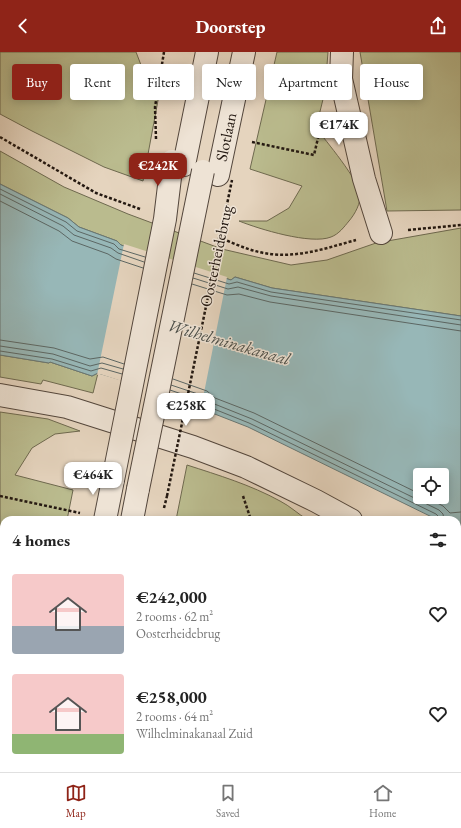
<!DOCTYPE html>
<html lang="en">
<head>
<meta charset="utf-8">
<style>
  :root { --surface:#fff; --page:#f2f2f2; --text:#222; --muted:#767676; --line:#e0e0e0; --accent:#8f2418 }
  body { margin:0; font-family:"EB Garamond",serif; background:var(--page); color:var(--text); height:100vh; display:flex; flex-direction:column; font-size:15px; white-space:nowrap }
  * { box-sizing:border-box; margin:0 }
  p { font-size:13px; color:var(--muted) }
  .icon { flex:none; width:22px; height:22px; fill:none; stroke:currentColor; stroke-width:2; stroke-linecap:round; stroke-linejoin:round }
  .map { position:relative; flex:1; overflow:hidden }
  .drawer { position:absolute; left:0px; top:464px; width:461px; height:256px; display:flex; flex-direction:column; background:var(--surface); border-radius:12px 12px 0 0; box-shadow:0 2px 10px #0003 }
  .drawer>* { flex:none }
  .banner { position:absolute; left:12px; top:12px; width:437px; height:36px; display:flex; gap:8px }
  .buttons { position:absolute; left:413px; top:416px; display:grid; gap:8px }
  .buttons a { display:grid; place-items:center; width:36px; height:36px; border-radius:4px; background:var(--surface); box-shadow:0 2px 10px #0003; font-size:20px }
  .price { position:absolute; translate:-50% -34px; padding:0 9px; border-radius:8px; background:#fff; color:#222; font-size:13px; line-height:26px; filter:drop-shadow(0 1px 2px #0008) }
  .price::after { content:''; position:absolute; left:50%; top:24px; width:12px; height:9px; margin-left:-6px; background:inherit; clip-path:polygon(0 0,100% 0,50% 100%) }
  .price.selected { background:var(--accent); color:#fff }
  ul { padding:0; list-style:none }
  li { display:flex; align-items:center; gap:12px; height:100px; padding:0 12px }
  li span { display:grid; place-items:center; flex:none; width:112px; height:80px; border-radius:4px; color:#555 }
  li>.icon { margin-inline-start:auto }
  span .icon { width:48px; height:48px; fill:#fffc; stroke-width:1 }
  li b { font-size:17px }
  h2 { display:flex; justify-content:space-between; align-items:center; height:48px; padding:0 12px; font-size:17px }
  .pill { padding:0 14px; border-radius:4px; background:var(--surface); box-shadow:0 2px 10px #0003; font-size:14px; line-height:36px }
  .pill.selected { background:var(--accent); color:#fff }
  header { display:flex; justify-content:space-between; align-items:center; height:52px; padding:0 12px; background:var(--accent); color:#fff; font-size:18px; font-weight:700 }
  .tabs { display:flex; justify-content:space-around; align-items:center; height:56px; border-top:1px solid var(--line); background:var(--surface); font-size:11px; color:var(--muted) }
  .tabs a { display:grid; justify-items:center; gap:2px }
  .tabs .selected { color:var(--accent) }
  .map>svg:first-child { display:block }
</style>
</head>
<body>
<header><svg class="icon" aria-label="back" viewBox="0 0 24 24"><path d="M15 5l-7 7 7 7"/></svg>Doorstep<svg class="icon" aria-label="share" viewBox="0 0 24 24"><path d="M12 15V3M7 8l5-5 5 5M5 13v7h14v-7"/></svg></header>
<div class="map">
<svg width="461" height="720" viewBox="0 0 461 720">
  <rect width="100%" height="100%" fill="#e5d4be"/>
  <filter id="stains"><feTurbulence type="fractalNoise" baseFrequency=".005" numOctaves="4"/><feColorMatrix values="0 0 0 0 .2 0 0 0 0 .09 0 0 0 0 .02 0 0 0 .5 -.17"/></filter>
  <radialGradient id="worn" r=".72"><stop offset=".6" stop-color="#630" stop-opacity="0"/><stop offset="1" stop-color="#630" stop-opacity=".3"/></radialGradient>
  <!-- green -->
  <g fill="#babb8e" stroke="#6e694f">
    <polygon points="0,0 136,0 141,13 159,43 143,129 104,115 32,79 0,62"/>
    <path d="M277,0H328L325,39L316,76C326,89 358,127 360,142C361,151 355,162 349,169C344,175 339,182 331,185C311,193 259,177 239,169H267L289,156L302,134L250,117Z"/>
    <polygon points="360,0 461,0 461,158 387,159"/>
    <polygon points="0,99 64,135 128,162 222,197 291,213 327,208 376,191 461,176 461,264 272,236 235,225 231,228 121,193 117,189 79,175 68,166 0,132"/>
    <polygon points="0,303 49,311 50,310 92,324 98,321 93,341 43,328 41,332 0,325"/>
    <polygon points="0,360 48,367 80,379 55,382 32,396 15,423 73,438 67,468 4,468 4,716 16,716 15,720 0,720"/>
    <path d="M187,413C218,423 251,433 280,449C290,454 298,462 308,468H176Z"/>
    <polygon points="457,544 461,546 461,720 126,720 126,716 457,716"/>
  </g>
  <!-- water -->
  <path fill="#97b7b7" stroke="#687774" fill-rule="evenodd" d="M0,132L68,166L79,175L117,189L121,193L231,228L235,225L272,236L461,264V476L457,474V468H438L248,375L207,359L200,352L98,321L92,324L50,310L49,311L0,303ZM420,423H442V445H420Z"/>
  <!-- pier -->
  <polygon fill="#e5d4be" points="124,192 227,225 201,356 199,354 100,322 97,323"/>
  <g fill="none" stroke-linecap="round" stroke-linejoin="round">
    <!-- shore -->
    <g stroke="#5c6764" stroke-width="1">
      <polyline points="0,137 66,170 77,179 114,192 119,197 145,205"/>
      <polyline points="0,142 63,174 74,183 111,196 118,201 144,210"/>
      <polyline points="0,149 59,179 72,189 108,202 116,207 143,216"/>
      <polyline points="194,221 229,232 237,230 271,240 461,268"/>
      <polyline points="193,226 228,237 238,235 271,244 461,273"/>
      <polyline points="192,232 227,243 239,242 270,250 461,279"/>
      <polyline points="0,288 54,296 90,307 103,305 124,312"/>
      <polyline points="0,294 53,302 90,314 102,311 123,317"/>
      <polyline points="0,299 52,307 91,319 101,316 122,322"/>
      <polyline points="173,327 207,339 215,346 254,361 420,442"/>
      <polyline points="171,333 204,344 212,351 252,367 439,458 443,462 444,468"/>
      <polyline points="170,338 202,349 209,355 249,371 436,462 439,465 439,468"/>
      <polyline points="426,445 443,454 450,461 461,460"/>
    </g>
    <!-- minor casing -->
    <g stroke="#53463c" stroke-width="24">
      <g id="minor">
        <polyline points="342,0 341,27 364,127 381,181"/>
        <polyline points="184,113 207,0"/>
        <polyline points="218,123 244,0"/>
        <polyline points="0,343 67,355 193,395 246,415 316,449 351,468"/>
        <polyline points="105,468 113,428"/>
        <polyline points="132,468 138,437"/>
        <polyline points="457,526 461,528"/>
        <polyline points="54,720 54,716"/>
        <polyline points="81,720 82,716"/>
      </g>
    </g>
    <!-- path -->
    <g stroke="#221710" stroke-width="2.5" stroke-dasharray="3 2" stroke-linecap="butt">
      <polyline points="0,85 96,141 140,157"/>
      <polyline points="156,87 155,55 164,0"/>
      <polyline points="252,90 314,103 322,69"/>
      <polyline points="408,178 461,173"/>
      <path d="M218,185C231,190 245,197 259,200C293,208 323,197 356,188"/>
      <polyline points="0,444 80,461"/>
      <polyline points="243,444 251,468"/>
      <polyline points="164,456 167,444"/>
      <polyline points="457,559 461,560"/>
      <polyline points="240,720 242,716"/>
    </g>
    <!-- minor -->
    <use href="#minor" stroke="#eee3d5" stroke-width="22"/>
    <!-- minor-bridge casing -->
    <g stroke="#53463c" stroke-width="24" stroke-linecap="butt">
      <g id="minor-bridge">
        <polyline points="113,428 165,167 172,109"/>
        <polyline points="138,437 203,119"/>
      </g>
    </g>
    <!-- path-bridge -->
    <polyline stroke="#221710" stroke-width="2.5" stroke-dasharray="3 2" stroke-linecap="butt" points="167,444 232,128"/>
    <!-- minor-bridge -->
    <use href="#minor-bridge" stroke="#eee3d5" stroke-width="22"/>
  </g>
  <g text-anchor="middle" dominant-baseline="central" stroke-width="3" stroke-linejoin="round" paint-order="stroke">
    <!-- street labels -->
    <g font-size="16" fill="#221710" stroke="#eee3d5">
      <text transform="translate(226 85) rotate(-78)">Slotlaan</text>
      <text transform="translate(216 204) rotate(-78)">Oosterheidebrug</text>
    </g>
    <!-- water labels -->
    <g font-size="17" font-style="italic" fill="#4b4f4a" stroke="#eee3d5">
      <text transform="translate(229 290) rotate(16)">Wilhelminakanaal</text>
    </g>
  </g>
  <rect width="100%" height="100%" filter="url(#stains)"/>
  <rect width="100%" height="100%" fill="url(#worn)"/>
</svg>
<div class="buttons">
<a><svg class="icon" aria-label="locate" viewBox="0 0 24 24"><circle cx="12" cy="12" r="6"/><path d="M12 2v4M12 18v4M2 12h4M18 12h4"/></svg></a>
</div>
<b class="price" style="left:339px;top:94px">€174K</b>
<b class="price selected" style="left:158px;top:135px">€242K</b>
<b class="price" style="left:186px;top:375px">€258K</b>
<b class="price" style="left:93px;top:444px">€464K</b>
<div class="banner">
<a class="pill selected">Buy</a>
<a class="pill">Rent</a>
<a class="pill">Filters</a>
<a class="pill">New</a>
<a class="pill">Apartment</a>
<a class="pill">House</a>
</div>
<section class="drawer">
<h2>4 homes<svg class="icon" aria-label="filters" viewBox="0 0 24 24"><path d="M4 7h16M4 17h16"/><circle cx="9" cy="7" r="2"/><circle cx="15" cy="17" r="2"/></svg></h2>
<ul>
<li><span style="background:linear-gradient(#f6c9c9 65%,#9aa5b1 0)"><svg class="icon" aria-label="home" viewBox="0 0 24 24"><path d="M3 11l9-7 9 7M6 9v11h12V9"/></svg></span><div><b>€242,000</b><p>2 rooms · 62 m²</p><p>Oosterheidebrug</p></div><svg class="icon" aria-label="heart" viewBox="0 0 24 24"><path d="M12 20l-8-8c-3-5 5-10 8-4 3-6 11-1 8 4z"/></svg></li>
<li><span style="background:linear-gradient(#f6c9c9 75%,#8fb573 0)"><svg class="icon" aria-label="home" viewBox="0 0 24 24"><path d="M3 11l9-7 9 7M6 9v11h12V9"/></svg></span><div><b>€258,000</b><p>2 rooms · 64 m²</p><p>Wilhelminakanaal Zuid</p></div><svg class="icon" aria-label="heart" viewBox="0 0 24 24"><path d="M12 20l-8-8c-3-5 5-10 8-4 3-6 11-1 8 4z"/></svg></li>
</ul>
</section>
</div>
<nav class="tabs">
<a class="selected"><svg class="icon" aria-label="map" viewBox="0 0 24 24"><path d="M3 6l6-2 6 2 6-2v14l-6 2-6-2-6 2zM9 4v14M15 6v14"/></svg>Map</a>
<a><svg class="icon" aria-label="saved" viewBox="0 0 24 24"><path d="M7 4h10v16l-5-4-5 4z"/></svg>Saved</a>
<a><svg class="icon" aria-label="home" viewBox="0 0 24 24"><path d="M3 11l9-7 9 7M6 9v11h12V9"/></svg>Home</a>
</nav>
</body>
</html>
